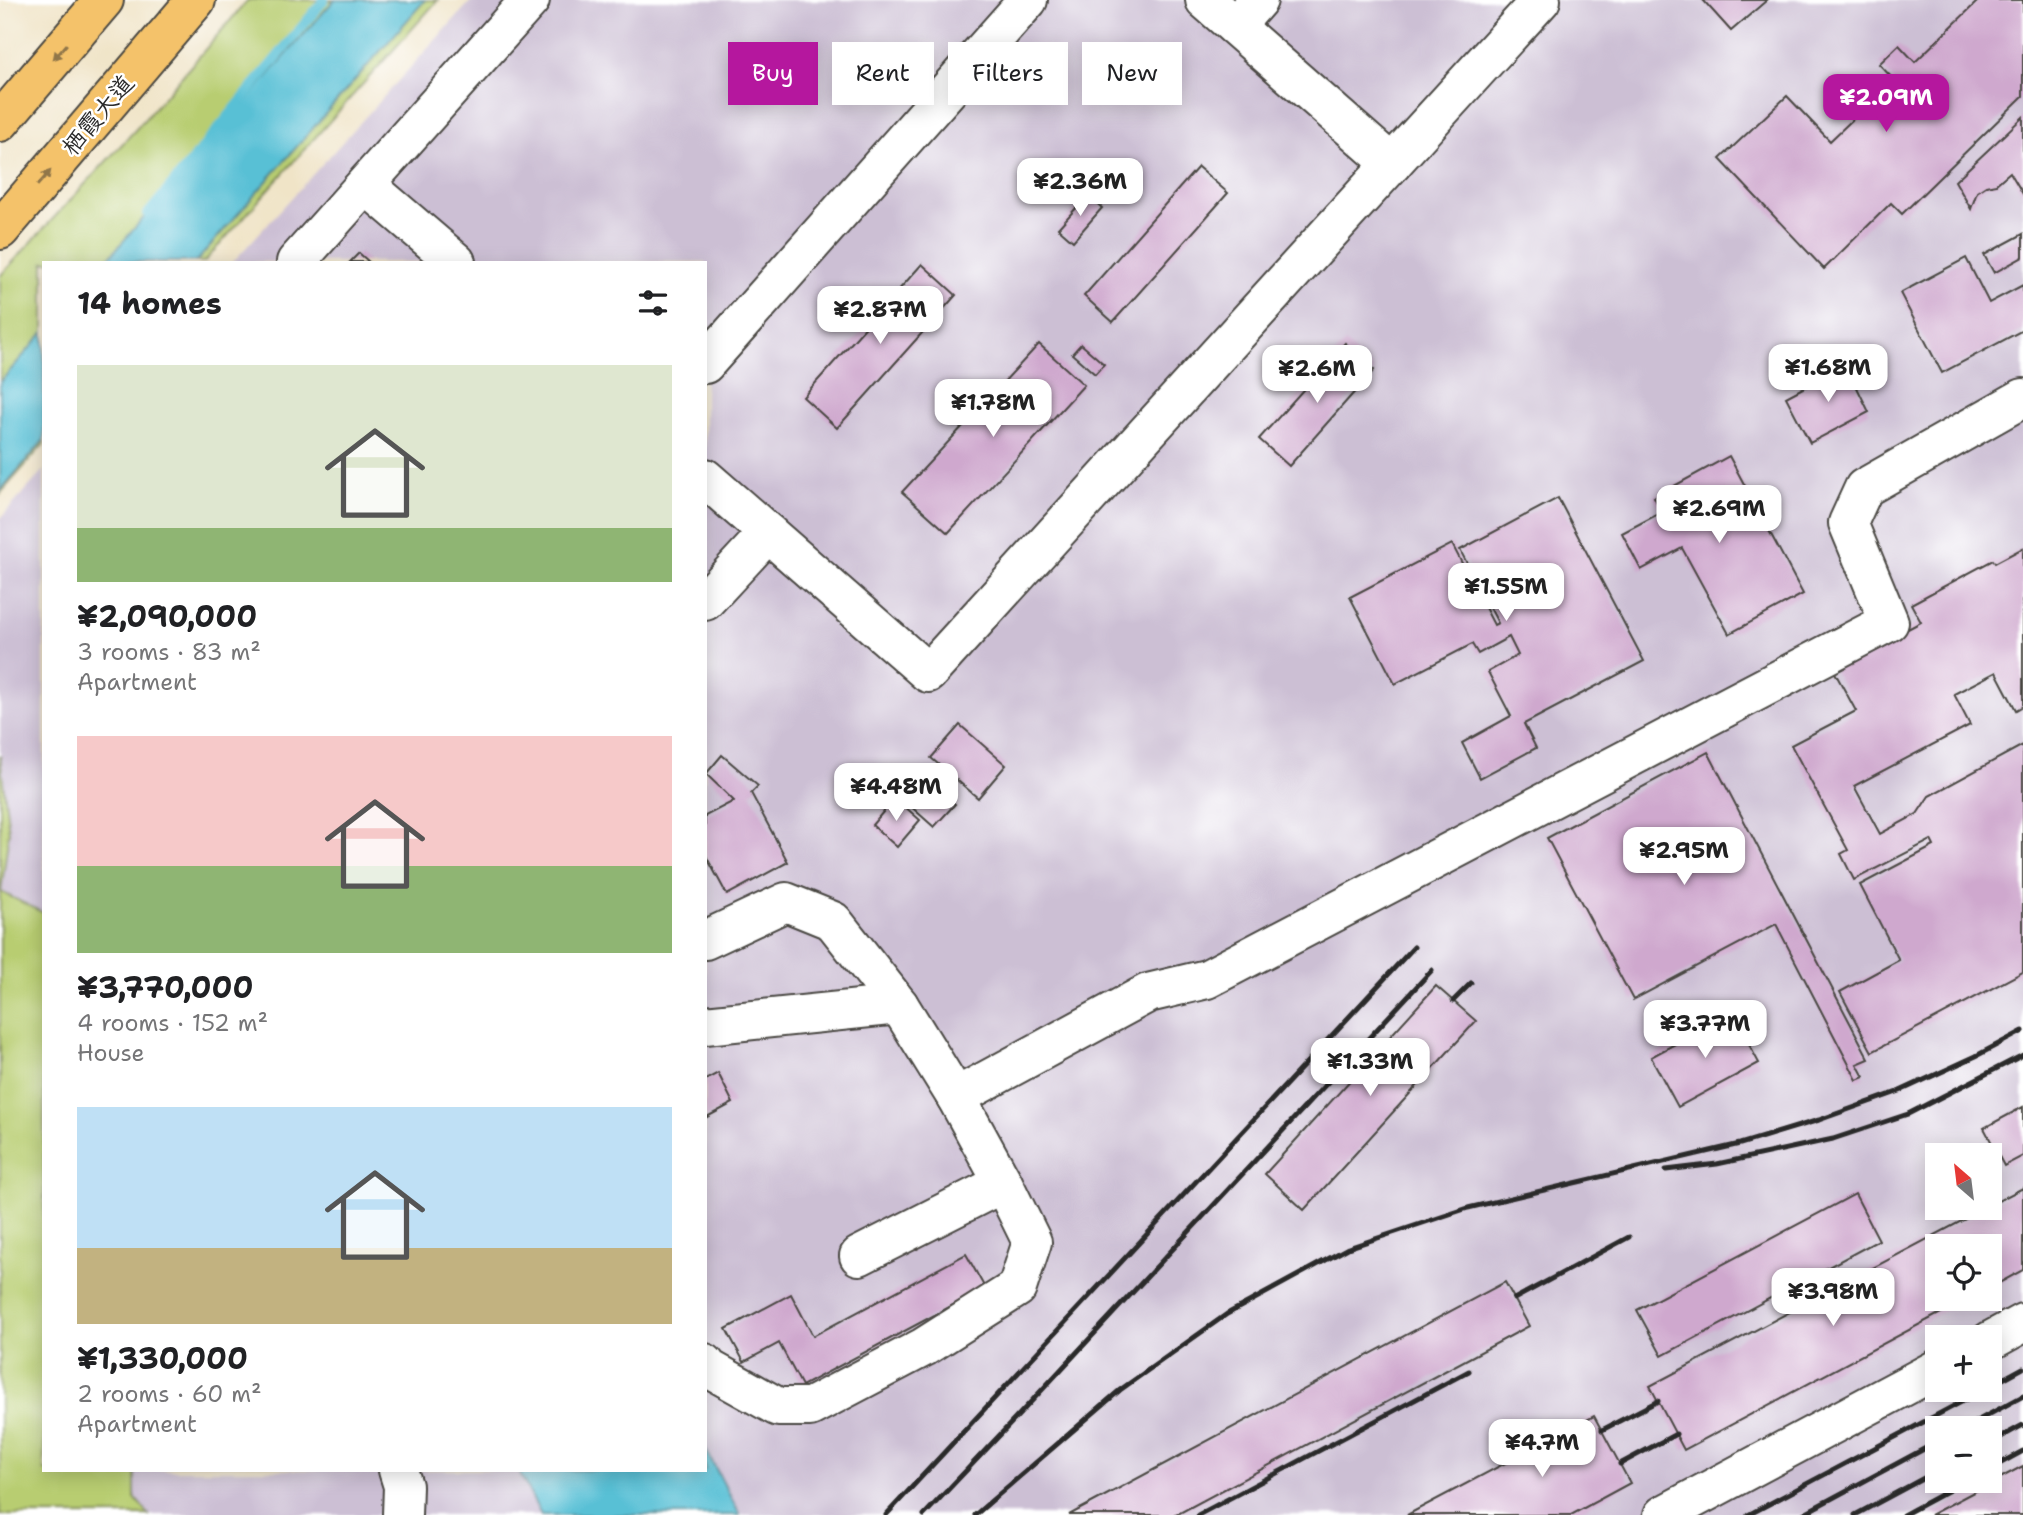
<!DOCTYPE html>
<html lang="en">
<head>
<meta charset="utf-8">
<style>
  :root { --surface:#fff; --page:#f6f6f6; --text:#202124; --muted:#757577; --accent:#b5179e }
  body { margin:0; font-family:"Shantell Sans","LXGW WenKai TC",sans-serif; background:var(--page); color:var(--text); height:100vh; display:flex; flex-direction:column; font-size:26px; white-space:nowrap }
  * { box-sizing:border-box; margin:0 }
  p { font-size:23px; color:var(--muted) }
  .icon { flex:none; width:38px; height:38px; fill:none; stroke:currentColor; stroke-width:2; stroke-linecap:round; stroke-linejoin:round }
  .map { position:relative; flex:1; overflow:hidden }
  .side { position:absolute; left:42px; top:261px; width:665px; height:1211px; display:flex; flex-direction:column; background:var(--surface); border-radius:0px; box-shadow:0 4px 18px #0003 }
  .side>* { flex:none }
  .top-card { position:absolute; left:728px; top:42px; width:665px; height:63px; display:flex; gap:14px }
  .needle { width:46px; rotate:332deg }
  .controls { position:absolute; left:1925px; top:1143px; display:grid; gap:14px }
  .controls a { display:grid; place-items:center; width:77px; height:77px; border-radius:0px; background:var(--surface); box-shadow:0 4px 18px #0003; font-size:35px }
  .price { position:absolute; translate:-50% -60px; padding:0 16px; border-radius:14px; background:#fff; color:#222; font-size:23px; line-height:46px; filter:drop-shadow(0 2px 4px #0008) }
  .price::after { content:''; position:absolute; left:50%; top:42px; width:21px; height:16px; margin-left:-10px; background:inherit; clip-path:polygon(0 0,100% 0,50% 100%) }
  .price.active { background:var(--accent); color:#fff }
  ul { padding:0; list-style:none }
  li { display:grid; align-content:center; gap:14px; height:371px; padding:0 35px }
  li span { display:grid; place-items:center; height:217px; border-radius:0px; color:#555 }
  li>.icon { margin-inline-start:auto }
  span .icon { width:126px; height:126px; fill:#fffc; stroke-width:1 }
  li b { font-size:30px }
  h2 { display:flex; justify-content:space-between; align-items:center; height:84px; padding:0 35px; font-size:30px }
  .tag { padding:0 24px; border-radius:0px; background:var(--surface); box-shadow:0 4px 18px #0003; font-size:24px; line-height:63px }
  .tag.active { background:var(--accent); color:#fff }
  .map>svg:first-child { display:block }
</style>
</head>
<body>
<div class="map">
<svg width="2023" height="1515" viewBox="0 0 2023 1515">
  <rect width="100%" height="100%" fill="#fff"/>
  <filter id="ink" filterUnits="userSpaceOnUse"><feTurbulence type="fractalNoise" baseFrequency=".0143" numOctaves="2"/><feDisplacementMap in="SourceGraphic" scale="14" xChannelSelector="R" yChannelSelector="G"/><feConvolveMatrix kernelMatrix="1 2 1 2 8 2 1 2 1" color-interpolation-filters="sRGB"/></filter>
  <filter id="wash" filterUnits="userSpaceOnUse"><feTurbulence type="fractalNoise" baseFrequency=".00686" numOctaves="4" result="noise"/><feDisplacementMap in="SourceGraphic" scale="28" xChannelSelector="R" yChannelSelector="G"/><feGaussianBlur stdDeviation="1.57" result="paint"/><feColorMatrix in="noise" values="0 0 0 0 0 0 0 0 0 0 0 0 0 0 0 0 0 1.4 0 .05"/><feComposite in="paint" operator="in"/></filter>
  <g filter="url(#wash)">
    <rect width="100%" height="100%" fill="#f0e4c7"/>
    <!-- industrial -->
    <path fill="#ccbfd4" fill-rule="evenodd" d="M472,0H2023V1515H0V519L44,470V1470H705V262H233ZM1937,1155H1990V1208H1937ZM1937,1246H1990V1298H1937ZM1937,1337H1990V1390H1937ZM1937,1428H1990V1480H1937Z"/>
    <!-- green -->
    <g fill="#b8cd71" stroke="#727c4e" stroke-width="2">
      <polygon points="248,0 438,0 204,262 44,262 44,444 0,494 0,276 137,128"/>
      <polygon points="0,755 9,832 1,892 44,913 44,1470 135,1470 135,1498 149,1515 0,1515"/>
    </g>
    <!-- water -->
    <g fill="#58c0d5" stroke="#427680" stroke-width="2">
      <polygon points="334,0 425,0 196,262 105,262"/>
      <polygon points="44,332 44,440 0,491 0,382"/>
      <polygon points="705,1448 740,1515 541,1515 518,1470 705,1470"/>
    </g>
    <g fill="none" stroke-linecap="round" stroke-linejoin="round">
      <!-- stream -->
      <polyline stroke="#58c0d5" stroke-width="10" points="148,214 324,0"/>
    </g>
    <g id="blocks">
      <!-- building -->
      <g fill="#cfa8ce">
        <polygon points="1703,0 1767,0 1731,31"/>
        <polygon points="1979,0 2023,0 2023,96 1902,214 1891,203 1824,269 1720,159 1787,96 1830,141 1894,80 1879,64 1899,45 1915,62"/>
        <polygon points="2023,117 2023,194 2010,172 1996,184 1986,186 1977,192 1971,209 1955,181"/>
        <polygon points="1198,167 1228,193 1113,322 1084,296"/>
        <polygon points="1088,195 1102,208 1073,241 1058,228"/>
        <polygon points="2023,234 2023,257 1994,273 1984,255"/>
        <polygon points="359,253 369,262 350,262"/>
        <polygon points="1966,258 1989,303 2023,285 2023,330 1942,373 1900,293"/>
        <polygon points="922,264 956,295 837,428 803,397"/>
        <polygon points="1345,343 1374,370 1289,466 1259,439"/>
        <polygon points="1039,344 1084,385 948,533 902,492"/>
        <polygon points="1081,344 1104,364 1095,374 1072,354"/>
        <polygon points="1846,365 1869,412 1810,443 1786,397"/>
        <polygon points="1729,456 1803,594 1729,634 1682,548 1641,570 1622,533 1662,512 1654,497"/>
        <polygon points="1558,498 1644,661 1524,724 1536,748 1480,778 1462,743 1511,716 1488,672 1518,655 1509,637 1478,654 1472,644 1395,684 1350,597 1452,544 1494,625 1498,623 1460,550"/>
        <polygon points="2023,548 2023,706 2016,710 1996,672 1954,694 1970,725 1854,786 1880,834 1917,814 1929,796 2023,745 2023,972 1872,1052 1840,992 1899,960 1860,885 1934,846 1931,840 1854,880 1841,854 1848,850 1791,745 1856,711 1833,669 1921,622 1911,604 1993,560 1995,563"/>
        <polygon points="960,725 1006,765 978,798 931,758"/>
        <polygon points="1708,752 1869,1059 1857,1064 1864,1077 1857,1080 1776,924 1633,1000 1547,838"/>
        <polygon points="722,755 758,786 751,793 788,862 727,895 705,854 705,816 734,801 706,774"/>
        <polygon points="919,773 955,804 934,827 899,796"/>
        <polygon points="895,798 920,820 897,847 872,825"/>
        <polygon points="1436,986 1476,1021 1304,1210 1265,1174"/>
        <polygon points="1732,1013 1759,1063 1678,1107 1651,1057"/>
        <polygon points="718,1073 733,1103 705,1118 705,1080"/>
        <polygon points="2023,1107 2023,1156 2004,1166 1984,1128"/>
        <polygon points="2023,1188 2023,1270 1990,1288 1990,1246 1937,1246 1937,1298 1969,1298 1684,1450 1650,1386 1986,1208 1990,1208 1990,1205"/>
        <polygon points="1855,1194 1879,1240 1662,1356 1637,1310"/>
        <polygon points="966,1254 985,1288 802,1386 779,1343 744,1362 726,1329 791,1294 813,1336"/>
        <polygon points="1505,1282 1529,1326 1176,1515 1069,1515"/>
        <polygon points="1594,1416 1630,1483 1571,1515 1407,1515"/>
        <polygon points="2023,1466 2023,1515 1930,1515"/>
      </g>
    </g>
  </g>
  <g filter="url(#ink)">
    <use href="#blocks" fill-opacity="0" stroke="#494742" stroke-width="2"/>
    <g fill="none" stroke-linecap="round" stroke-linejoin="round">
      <!-- minor casing -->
      <g stroke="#494742" stroke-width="42">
        <g id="minor">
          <polyline points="1205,0 1392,164"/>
          <polyline points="1235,26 1258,0"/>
          <polyline points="366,185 456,262"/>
          <polyline points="296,262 530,0"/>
          <polyline points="705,364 1028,0"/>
          <polyline points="705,478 928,673 1541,0"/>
          <polyline points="705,601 768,533"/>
          <polyline points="705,940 786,902 833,921 899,1005 956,1097 1003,1183 1032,1242 1017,1288 924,1347 810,1407 778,1407 708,1368 705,1363"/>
          <polyline points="705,1025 899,1005"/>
          <polyline points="956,1097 1148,993 1207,979 1889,622 1848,523 1864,488 2023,398"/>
          <polyline points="859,1256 1003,1183"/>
          <polyline points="1990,1341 2023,1323"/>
          <polyline points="398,1470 403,1486 402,1515"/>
          <polyline points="1663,1515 1937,1369"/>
        </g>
      </g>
      <!-- highway casing -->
      <g stroke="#494742" stroke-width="42">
        <g id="highway">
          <polyline points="0,122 104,0"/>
          <polyline points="0,230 196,0"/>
        </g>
      </g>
      <!-- minor -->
      <use href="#minor" stroke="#fff" stroke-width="38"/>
      <!-- highway -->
      <use href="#highway" stroke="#f4c26a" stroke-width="38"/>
      <!-- rail -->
      <g stroke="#2b2b2b" stroke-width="5">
        <polyline points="1453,1001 1471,983"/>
        <polyline points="1666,1170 1717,1164 1833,1139 1908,1114 2023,1055"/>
        <polyline points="1514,1299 1629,1237"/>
        <polyline points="1990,1386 2023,1368"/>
        <polyline points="1964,1428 2023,1396"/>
        <polyline points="1602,1430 1658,1401"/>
        <polyline points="1990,1443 2023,1425"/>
        <polyline points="1620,1464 1676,1434"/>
        <polyline points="1990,1469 2023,1451"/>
        <polyline points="886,1515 1414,947"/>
        <polyline points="924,1515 1015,1419 1432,970"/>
        <polyline points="975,1515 1120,1390 1227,1314 1348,1248 1468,1208 1740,1144 1819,1120 1900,1091 1976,1056 2023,1031"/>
        <polyline points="1198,1515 1469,1371"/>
        <polyline points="1748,1515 1984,1390"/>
        <polyline points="1801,1515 1937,1442"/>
        <polyline points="1855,1515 1937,1471"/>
        <polyline points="1903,1515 1968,1480"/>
      </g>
    </g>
    <!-- one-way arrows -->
    <defs><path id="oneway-solid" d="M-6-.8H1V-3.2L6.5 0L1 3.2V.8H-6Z" transform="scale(1.75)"/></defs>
    <g fill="#90764a">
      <use href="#oneway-solid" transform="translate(60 52) rotate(131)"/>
      <use href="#oneway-solid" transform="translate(44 178) rotate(-49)"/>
    </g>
  </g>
  <g text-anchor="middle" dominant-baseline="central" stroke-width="5" stroke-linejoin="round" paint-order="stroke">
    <!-- street labels -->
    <g font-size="24" fill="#2b2b2b" stroke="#fff">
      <text transform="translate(98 115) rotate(-50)">栖霞大道</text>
    </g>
  </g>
</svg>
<div class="controls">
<a><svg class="needle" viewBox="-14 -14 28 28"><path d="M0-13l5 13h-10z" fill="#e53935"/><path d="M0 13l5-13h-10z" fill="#757577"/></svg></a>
<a><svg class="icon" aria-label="locate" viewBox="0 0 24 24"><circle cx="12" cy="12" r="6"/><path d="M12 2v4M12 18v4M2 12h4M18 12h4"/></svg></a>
<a>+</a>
<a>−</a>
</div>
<b class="price active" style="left:1886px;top:134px">¥2.09M</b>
<b class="price" style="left:1080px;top:218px">¥2.36M</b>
<b class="price" style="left:880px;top:346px">¥2.87M</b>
<b class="price" style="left:1828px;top:404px">¥1.68M</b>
<b class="price" style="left:1317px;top:405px">¥2.6M</b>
<b class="price" style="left:993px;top:439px">¥1.78M</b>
<b class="price" style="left:1719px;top:545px">¥2.69M</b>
<b class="price" style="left:1506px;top:623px">¥1.55M</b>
<b class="price" style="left:896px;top:823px">¥4.48M</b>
<b class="price" style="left:1684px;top:887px">¥2.95M</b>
<b class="price" style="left:1705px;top:1060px">¥3.77M</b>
<b class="price" style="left:1370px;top:1098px">¥1.33M</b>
<b class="price" style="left:1833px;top:1328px">¥3.98M</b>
<b class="price" style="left:1542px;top:1479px">¥4.7M</b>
<div class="top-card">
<a class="tag active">Buy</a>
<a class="tag">Rent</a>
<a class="tag">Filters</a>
<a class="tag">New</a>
</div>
<section class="side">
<h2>14 homes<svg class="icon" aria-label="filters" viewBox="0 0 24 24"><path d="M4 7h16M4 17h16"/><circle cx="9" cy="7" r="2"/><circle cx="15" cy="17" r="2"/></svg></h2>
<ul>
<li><span style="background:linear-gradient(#dfe7d0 75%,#8fb573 0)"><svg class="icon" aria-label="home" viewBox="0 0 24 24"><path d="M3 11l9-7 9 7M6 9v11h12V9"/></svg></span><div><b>¥2,090,000</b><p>3 rooms · 83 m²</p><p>Apartment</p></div></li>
<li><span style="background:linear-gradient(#f6c9c9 60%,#8fb573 0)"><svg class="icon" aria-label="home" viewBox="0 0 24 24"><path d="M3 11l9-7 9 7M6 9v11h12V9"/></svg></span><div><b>¥3,770,000</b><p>4 rooms · 152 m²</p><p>House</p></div></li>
<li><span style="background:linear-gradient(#bfe0f5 65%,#c2b280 0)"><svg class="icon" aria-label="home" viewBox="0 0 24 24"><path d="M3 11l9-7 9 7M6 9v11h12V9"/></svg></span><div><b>¥1,330,000</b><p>2 rooms · 60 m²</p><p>Apartment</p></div></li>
</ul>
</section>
</div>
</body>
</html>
